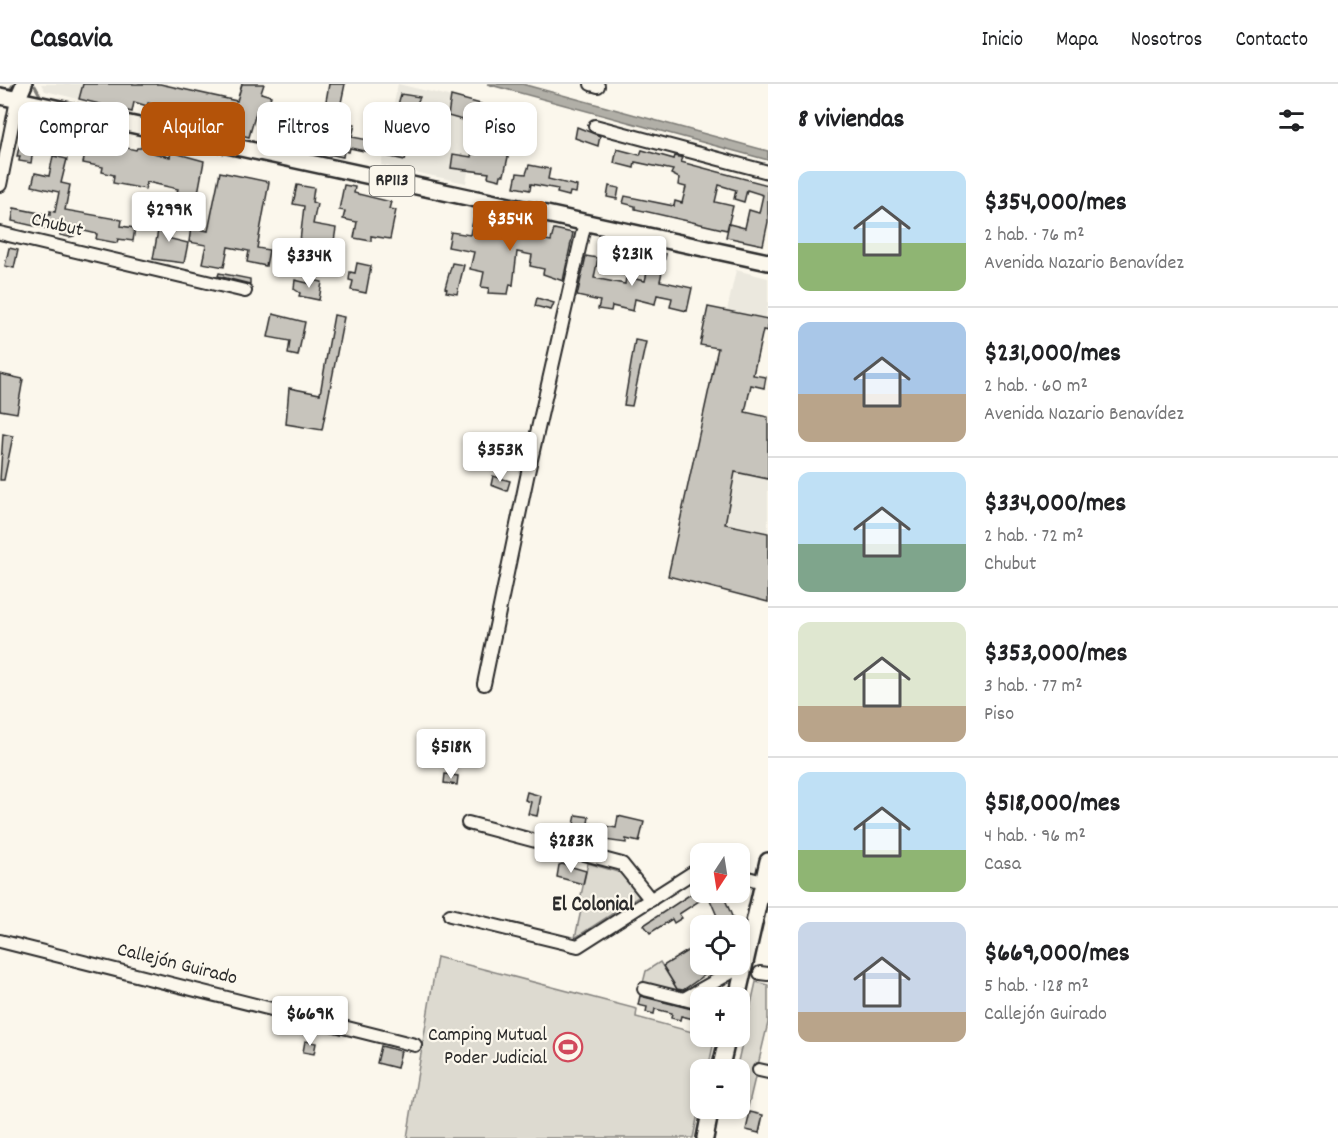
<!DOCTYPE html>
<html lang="es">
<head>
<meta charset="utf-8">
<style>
  :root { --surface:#fff; --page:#f2f2f2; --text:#202124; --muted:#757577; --line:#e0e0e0; --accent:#b45309 }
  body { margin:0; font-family:Dekko,sans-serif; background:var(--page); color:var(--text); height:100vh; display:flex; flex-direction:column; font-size:22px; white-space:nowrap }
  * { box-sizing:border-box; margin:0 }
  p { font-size:20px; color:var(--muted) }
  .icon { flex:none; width:33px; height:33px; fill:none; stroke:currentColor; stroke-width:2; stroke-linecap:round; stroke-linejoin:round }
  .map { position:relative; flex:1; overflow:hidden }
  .side { display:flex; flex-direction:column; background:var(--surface); width:570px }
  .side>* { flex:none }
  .top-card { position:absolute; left:18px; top:18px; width:570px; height:54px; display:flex; gap:12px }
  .needle { width:39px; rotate:192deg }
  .controls { position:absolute; left:690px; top:759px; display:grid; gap:12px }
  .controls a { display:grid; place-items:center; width:60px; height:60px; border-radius:12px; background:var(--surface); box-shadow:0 3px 9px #0003; font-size:30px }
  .price { position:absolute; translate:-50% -51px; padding:0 14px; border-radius:6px; background:#fff; color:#222; font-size:20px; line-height:39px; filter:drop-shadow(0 2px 3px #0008) }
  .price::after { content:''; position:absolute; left:50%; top:36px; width:18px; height:14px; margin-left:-9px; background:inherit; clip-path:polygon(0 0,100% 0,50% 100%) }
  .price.selected { background:var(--accent); color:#fff }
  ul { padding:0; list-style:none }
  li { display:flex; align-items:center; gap:18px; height:150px; padding:0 30px }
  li+li { border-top:2px solid var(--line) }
  li span { display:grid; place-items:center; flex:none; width:168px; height:120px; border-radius:12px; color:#555 }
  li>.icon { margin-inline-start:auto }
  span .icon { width:72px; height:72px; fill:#fffc; stroke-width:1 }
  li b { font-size:26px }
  h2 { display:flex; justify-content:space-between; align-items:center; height:72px; padding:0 30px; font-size:26px }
  .tag { padding:0 21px; border-radius:12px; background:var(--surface); box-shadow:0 3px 9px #0003; font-size:21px; line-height:54px }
  .tag.selected { background:var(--accent); color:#fff }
  header { display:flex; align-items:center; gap:36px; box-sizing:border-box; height:84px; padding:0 30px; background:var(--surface); border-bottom:2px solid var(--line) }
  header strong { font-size:28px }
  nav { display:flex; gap:33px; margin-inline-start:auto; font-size:21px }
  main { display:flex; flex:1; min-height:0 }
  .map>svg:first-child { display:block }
</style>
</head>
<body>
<header>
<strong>Casavia</strong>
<nav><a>Inicio</a><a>Mapa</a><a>Nosotros</a><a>Contacto</a></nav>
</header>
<main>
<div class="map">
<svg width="768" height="1054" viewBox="0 0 768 1054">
  <rect width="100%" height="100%" fill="#fbf7ec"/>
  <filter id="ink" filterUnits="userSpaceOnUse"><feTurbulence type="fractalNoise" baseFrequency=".0167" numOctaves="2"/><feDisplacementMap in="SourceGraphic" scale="12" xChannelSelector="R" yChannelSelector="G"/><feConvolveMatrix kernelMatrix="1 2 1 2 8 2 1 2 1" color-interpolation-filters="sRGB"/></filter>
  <g filter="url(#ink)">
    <!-- built -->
    <g fill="#ebe8de">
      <polygon points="41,0 139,0 132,28 45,7"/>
      <polygon points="398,0 481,20 466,99 381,81"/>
      <polygon points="736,186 768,194 768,221 745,328 768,333 768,518 668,492"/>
    </g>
    <!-- green -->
    <g fill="#dddad0" stroke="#84827e" stroke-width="1.5">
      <polygon points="588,779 621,789 640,812 575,854 583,817 580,816"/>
      <polygon points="437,873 637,925 636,933 700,950 700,952 715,953 708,985 700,986 700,1020 693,1054 407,1054"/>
      <polygon points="660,878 682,913 642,903 646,887"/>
      <polygon points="756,898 768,901 768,939 748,1023 740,1021 740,986 736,986"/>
    </g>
    <!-- water -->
    <polygon fill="#b1afa7" stroke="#7b7a75" stroke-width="1.5" points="487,0 522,0 768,67 768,76"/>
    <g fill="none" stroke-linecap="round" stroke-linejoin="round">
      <!-- stream -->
      <g stroke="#7b7a75" stroke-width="3">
        <polyline points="35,2 41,13 68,19"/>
        <polyline points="0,4 10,5 14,0"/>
      </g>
    </g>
    <!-- building -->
    <g fill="#c7c4bc" stroke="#2b2b2b" stroke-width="1.5">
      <polygon points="83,0 160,0 237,17 242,0 264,0 261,9 271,12 266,28 257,25 249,53 241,51 243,43 240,40 224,36 220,50 212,48 215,35 199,31 197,39 184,36 185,29 148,19 147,22 134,18 132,28 79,15"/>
      <polygon points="329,0 345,0 338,33 344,34 343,38 355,40 352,53 368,56 374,31 400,36 397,24 401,10 420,13 415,23 416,29 405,76 350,64 349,68 344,67 343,73 323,69 324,63 318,62"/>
      <polygon points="451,12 481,20 477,40 448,32"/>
      <polygon points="287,22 308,28 300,58 268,49 273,33 284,36"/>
      <polygon points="502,25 523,29 515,65 510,64 504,91 501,91 500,96 488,93 489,89 451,84 453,70 471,73 473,61 488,64 489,60 495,61"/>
      <polygon points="37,36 73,43 70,58 61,57 58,71 33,66 31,79 19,77 20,72 17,72 23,46 34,48"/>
      <polygon points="577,43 600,52 598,62 575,54"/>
      <polygon points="97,48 106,50 104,59 136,66 137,64 141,64 142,58 155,61 153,69 170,73 171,68 204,77 193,136 182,134 186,110 177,108 178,105 147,98 145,105 113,99 114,91 102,88 103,83 83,79 88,56 95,57"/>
      <polygon points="617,65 640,71 642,66 674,75 675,72 683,74 681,78 768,101 768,138 763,161 726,153 729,140 745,144 749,126 759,129 763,111 747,106 744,118 734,115 736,106 719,101 715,118 733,122 727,146 635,125 635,122 623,119 625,112 674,122 675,117 682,119 686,103 678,101 679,94 671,90 673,86 635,78 634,84 614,79"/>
      <polygon points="53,72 67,75 61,99 70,101 65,126 122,136 121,142 135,144 133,157 118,155 117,159 96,155 97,150 80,146 75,146 74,152 69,153 60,151 61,148 12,137 14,124 50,131 50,127 55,128 59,108 32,102 35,89 49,92"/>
      <polygon points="529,81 550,85 548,95 577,102 576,109 570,108 569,112 557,109 558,105 531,100 530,106 514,103 517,89 526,90"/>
      <polygon points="220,88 269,98 257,164 269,166 266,182 247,178 249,167 228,163 224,183 202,179 206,161 189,158 191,143 208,147"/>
      <polygon points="297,101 314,104 312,118 317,120 313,140 336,144 332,170 299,166 304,122 293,120"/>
      <polygon points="344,101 355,103 354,109 391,118 389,125 396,126 390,155 371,152 371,157 354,154 357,138 343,135 345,127 339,126"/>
      <polygon points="609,102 619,104 617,115 607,113"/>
      <polygon points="475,128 504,134 501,146 523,152 551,157 554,145 573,149 563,197 543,190 544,185 530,182 532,171 517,168 513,201 510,200 508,210 488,209 489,204 481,203 484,188 470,185 474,168 448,163 451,148 470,151"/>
      <polygon points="161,129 177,132 175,139 170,138 167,154 188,159 184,179 153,175"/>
      <polygon points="9,164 18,166 14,184 5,182"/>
      <polygon points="652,167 666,170 660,197 692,204 687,227 670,223 672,214 657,211 655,220 635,215 633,227 612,222 611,227 598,225 600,217 577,212 586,172 598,174 594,194 625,200 626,193 645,197"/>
      <polygon points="357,179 371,182 366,209 351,206 353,197 349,196 350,188 355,189"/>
      <polygon points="452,179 464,181 457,210 446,208 447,205 445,204"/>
      <polygon points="219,189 250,195 250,200 218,192"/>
      <polygon points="295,196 312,200 313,196 322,198 319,216 299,212 300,209 294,205"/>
      <polygon points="537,214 554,219 551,226 535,222"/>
      <polygon points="708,223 768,235 768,247 763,246 753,291 766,293 764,304 751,301 745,328 768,333 768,395 735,388 725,440 768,449 768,518 668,492 718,264 700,261"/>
      <polygon points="273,230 305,238 298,272 288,270 290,257 268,253"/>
      <polygon points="334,231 344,233 322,346 286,340 289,304 320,310"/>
      <polygon points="635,256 646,258 632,322 624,321"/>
      <polygon points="0,290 23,295 17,329 0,326"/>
      <polygon points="3,350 13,352 4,396 0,396"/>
      <polygon points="493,392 510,397 507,407 491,401"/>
      <polygon points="445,690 458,692 457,701 444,699"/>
      <polygon points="527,708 541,712 537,732 528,730 531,718 525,716"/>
      <polygon points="576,731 589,733 588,739 616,744 618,732 644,738 639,758 626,755 626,759 605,756 603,766 578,759 579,752 572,750"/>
      <polygon points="562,780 586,787 583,800 557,793 559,781"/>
      <polygon points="700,804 700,808 722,808 736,842 723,842 720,839 708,811 679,830 682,834 674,839 672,835 650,849 644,841"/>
      <polygon points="700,859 700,880 721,880 683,906 677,905 663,882"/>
      <polygon points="640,912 700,927 698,936 681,932 680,936 671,934 672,929 655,925 654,930 646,928 647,923 638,921"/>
      <polygon points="305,957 316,959 314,970 303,968"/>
      <polygon points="381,962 401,967 397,984 377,979"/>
      <polygon points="750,1028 763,1031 759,1049 746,1046"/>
    </g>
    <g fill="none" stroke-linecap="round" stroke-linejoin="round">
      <!-- minor casing -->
      <g stroke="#2b2b2b" stroke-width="16">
        <g id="minor">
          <polyline points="591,0 598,2"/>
          <polyline points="595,42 768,88"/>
          <polyline points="0,101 17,16"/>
          <polyline points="0,149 245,207"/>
          <polyline points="484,600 527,393 585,138"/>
          <polyline points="468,739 622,780 651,816"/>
          <polyline points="740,792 763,798"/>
          <polyline points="450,831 578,862 700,784"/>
          <polyline points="0,857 415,961"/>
          <polyline points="760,889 768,890"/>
          <polyline points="644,905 700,919"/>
          <polyline points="684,915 744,881"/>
          <polyline points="759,986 768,988"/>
        </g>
      </g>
      <!-- major casing -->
      <g stroke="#2b2b2b" stroke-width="20">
        <g id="major">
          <polyline points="0,12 768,178"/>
          <polyline points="17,16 24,0"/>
          <polyline points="737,914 768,777"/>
          <polyline points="720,986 728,952"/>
          <polyline points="705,1054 711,1024"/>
        </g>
      </g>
      <!-- minor -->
      <use href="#minor" stroke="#fbf7ec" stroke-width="12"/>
      <!-- major -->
      <use href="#major" stroke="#fbf7ec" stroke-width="15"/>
    </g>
  </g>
  <!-- icons -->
  <defs>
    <g id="stadium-ring" transform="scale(1.5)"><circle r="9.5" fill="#fbf7ec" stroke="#d1495b" stroke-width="1.5"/><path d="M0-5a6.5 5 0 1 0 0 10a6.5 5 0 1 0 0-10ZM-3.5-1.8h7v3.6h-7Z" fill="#d1495b"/></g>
  </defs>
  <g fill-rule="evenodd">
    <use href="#stadium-ring" x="568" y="963"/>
  </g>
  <g text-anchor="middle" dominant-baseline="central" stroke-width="4.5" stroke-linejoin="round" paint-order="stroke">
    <!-- shield labels -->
    <rect fill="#fbf7ec" stroke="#696865" stroke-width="1.5" x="369.5" y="82" width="45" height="30" rx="4.5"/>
    <g font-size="18" font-weight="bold" fill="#2b2b2b">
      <text x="392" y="97">RP113</text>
    </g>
    <!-- street labels -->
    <g font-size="20" fill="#2b2b2b" stroke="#fbf7ec">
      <text transform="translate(57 142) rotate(13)">Chubut</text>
      <text transform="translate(177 881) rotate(14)">Callejón Guirado</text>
    </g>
    <!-- poi labels -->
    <g font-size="20" fill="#2b2b2b" stroke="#fbf7ec" text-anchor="end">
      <text x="547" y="952">Camping Mutual<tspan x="547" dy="23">Poder Judicial</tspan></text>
    </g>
    <!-- neighbourhood labels -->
    <g font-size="21" font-weight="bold" fill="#2b2b2b" stroke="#fbf7ec">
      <text x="593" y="822">El Colonial</text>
    </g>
  </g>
</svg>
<div class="controls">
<a><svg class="needle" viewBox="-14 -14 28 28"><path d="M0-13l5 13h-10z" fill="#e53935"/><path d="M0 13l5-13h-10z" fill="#757577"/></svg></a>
<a><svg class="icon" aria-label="locate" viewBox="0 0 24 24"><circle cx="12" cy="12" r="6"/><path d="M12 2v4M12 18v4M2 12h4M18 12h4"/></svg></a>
<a>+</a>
<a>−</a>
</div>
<b class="price" style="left:169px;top:159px">$299K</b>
<b class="price selected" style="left:510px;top:168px">$354K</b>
<b class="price" style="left:632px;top:203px">$231K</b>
<b class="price" style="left:309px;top:205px">$334K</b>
<b class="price" style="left:500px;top:399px">$353K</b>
<b class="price" style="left:451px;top:696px">$518K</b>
<b class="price" style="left:571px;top:790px">$283K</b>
<b class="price" style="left:310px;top:963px">$669K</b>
<div class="top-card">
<a class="tag">Comprar</a>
<a class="tag selected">Alquilar</a>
<a class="tag">Filtros</a>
<a class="tag">Nuevo</a>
<a class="tag">Piso</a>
</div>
</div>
<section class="side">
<h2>8 viviendas<svg class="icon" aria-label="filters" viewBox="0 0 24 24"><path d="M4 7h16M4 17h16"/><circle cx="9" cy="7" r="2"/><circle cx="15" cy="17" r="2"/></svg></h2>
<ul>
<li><span style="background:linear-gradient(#bfe0f5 60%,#8fb573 0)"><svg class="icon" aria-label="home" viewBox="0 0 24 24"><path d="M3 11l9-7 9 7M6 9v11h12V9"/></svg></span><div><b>$354,000/mes</b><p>2 hab. · 76 m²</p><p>Avenida Nazario Benavídez</p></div></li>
<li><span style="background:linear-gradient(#a9c7e8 60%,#b9a48a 0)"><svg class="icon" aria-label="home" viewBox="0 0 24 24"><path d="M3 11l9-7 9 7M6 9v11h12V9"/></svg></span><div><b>$231,000/mes</b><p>2 hab. · 60 m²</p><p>Avenida Nazario Benavídez</p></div></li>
<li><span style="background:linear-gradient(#bfe0f5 60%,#7fa58c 0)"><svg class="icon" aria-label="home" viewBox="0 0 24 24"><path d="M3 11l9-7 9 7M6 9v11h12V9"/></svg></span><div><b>$334,000/mes</b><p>2 hab. · 72 m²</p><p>Chubut</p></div></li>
<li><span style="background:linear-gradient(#dfe7d0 70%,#b9a48a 0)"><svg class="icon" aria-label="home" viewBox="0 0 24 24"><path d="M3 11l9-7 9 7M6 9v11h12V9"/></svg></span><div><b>$353,000/mes</b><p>3 hab. · 77 m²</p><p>Piso</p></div></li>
<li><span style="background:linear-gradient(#bfe0f5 65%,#8fb573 0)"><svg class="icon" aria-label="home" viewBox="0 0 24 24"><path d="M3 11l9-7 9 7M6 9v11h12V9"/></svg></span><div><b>$518,000/mes</b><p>4 hab. · 96 m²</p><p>Casa</p></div></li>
<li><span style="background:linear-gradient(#c9d6e8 75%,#b9a48a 0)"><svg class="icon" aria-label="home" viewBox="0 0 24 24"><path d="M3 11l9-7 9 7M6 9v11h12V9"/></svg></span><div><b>$669,000/mes</b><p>5 hab. · 128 m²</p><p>Callejón Guirado</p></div></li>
</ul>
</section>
</main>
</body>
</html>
